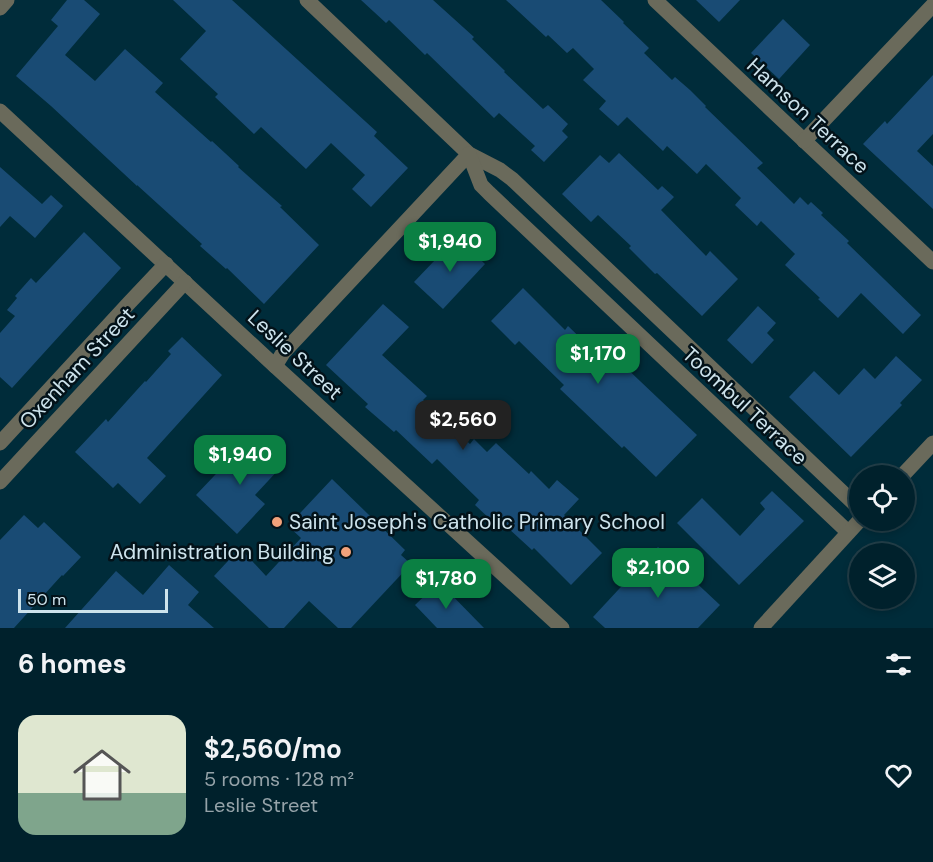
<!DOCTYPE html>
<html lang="en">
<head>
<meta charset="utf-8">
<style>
  :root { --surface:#00212c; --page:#0a2934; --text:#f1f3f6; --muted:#95a3a9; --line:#223e48; --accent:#0b8043 }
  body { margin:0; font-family:"DM Sans",sans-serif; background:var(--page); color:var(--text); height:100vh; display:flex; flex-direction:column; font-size:22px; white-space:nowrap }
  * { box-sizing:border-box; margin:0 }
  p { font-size:20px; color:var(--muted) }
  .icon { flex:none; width:33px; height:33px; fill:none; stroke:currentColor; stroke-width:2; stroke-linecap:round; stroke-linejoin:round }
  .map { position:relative; height:628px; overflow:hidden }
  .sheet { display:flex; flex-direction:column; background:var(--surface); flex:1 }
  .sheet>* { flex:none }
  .controls { position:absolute; left:849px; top:465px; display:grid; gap:12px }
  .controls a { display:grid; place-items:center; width:66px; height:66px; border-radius:50%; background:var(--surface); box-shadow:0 3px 9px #0003,0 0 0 2px var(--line); font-size:30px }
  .scale { position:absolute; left:18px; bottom:15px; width:150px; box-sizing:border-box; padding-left:6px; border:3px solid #cde3ec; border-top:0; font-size:16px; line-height:21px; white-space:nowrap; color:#cde3ec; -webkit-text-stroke:4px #031219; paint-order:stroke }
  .price { position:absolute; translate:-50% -51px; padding:0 14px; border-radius:12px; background:var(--accent); color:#fff; font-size:20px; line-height:39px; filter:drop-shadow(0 2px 3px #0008) }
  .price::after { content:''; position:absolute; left:50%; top:36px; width:18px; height:14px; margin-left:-9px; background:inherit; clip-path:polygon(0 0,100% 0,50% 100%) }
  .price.active { background:#222; color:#fff }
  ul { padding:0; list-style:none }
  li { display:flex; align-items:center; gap:18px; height:150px; padding:0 18px }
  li+li { border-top:2px solid var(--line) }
  li span { display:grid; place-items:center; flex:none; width:168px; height:120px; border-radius:18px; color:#555 }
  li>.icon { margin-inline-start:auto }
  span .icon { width:72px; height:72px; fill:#fffc; stroke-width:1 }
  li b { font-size:26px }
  h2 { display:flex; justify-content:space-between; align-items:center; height:72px; padding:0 18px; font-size:26px }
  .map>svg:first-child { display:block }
</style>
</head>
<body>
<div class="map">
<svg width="933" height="628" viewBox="0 0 933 628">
  <rect width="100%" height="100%" fill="#002c3a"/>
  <!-- building -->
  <g fill="#194b74">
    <polygon points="67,0 84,0 100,14 65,55 95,81 125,49 163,83 155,92 211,142 212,141 239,166 238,167 282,206 280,207 319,245 264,304 227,268 226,269 200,246 202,244 137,185 137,186 51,106 16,76 58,26 51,20"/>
    <polygon points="173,0 232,0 377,132 374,136 408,168 371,207 352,189 365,175 331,143 306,169 261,127 254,134 215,97 218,94 180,59 206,31"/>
    <polygon points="361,0 433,0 474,37 472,39 505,71 504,72 543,109 548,105 568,124 562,131 568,137 544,162 531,150 535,146 499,113 494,118 427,53 425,55 389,20 386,23"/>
    <polygon points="506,0 601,0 624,22 623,23 649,48 644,53 672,80 675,77 690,90 706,106 705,107 763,163 757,168 794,204 800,197 808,205 811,202 823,213 821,215 849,241 847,243 921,315 903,334 861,293 838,318 818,299 820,298 785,265 795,254 761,221 757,226 735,205 741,198 706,164 697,174 667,146 663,151 627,117 618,126 599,109 606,101 583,80 594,69 573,48 567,53 548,35 546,37"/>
    <polygon points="696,0 740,0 719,22"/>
    <polygon points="783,19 810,45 779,79 751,53"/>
    <polygon points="933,75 933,134 917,151 933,166 933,209 863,144 885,121 887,124"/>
    <polygon points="619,153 658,190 662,186 674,197 661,210 706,256 710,251 738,279 702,316 657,273 655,274 629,248 631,246 598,215 591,222 562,194 600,155 609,163"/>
    <polygon points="0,167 42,204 51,195 63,206 35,238 10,216 0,227"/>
    <polygon points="84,232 121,268 12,388 0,377 0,333 15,316 7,310 17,298 15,296 31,278 36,283"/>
    <polygon points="457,237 485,264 443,309 414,282"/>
    <polygon points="523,288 565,330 568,326 595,352 602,345 697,435 656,477 624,446 622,448 560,389 564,385 519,341 515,345 491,321"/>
    <polygon points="383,304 409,327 382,355 427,396 423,400 470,444 474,439 487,452 496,443 529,474 531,471 549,489 557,480 579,499 564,515 602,553 571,585 534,548 532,550 495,516 491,520 475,505 479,500 437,459 432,464 396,430 394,432 365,407 368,404 326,365"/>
    <polygon points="758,306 776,323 767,333 774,340 752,364 727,340"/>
    <polygon points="182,337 222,375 147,458 166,476 140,504 118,483 113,488 75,452 106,419 108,422 145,381 146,382 171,354 168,351"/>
    <polygon points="896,356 922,380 900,403 902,405 851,457 789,397 814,371 839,395 864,368 875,379"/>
    <polygon points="250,438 281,467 255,495 265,504 237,534 196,495"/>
    <polygon points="332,479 405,550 401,555 411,564 351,628 338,628 309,601 284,628 269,628 214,576 240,548 266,576 301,538 288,526"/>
    <polygon points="772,491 804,521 739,585 677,523 702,498 740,536 765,509 760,503"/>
    <polygon points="24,515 38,528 44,522 81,557 63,576 62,575 14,628 0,628 0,540"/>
    <polygon points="658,547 720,605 698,628 605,628 593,617"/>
    <polygon points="169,565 199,592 188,605 214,628 65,628 116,571 143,595"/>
    <polygon points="439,582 484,628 437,628 415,605"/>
  </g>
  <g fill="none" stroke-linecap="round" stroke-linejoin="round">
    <!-- minor -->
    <g stroke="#6a6a5b" stroke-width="15">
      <polyline points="307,0 469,154 500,170 512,179 860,509"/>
      <polyline points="655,0 933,262"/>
      <polyline points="0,8 7,0"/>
      <polyline points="0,111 275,366 562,628"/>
      <polyline points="804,141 933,5"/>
      <polyline points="469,154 481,185 489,193 848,532"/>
      <polyline points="275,366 283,353 469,154"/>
      <polyline points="0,443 129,303 166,264"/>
      <polyline points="902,476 933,443"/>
      <polyline points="0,482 185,282"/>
      <polyline points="761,628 860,520"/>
    </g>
  </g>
  <!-- markers -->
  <g fill="#f1a27b" stroke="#031219" stroke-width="2">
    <circle cx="277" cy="522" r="6"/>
    <circle cx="346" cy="552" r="6"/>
  </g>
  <g text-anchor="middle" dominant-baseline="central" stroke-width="5" stroke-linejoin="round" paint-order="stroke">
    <!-- street labels -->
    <g font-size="21" fill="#cde3ec" stroke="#031219">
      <text transform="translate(808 116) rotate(43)">Hamson Terrace</text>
      <text transform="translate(295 355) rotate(43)">Leslie Street</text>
      <text transform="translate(77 368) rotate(-47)">Oxenham Street</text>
      <text transform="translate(745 406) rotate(43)">Toombul Terrace</text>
    </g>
    <!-- poi labels -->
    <g font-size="21" fill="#cde3ec" stroke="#031219" text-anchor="start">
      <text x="289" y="522">Saint Joseph's Catholic Primary School</text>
      <text x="334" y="552" text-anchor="end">Administration Building</text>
    </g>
  </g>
</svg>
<div class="controls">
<a><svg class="icon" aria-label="locate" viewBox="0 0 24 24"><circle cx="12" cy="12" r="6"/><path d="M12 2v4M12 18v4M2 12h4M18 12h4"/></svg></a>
<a><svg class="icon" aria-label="layers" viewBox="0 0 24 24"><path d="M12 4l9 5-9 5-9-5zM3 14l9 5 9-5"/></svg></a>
</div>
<div class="scale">50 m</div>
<b class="price" style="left:450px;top:273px">$1,940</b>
<b class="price" style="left:598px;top:385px">$1,170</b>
<b class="price active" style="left:463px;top:451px">$2,560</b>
<b class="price" style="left:240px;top:486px">$1,940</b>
<b class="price" style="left:658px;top:599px">$2,100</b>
<b class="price" style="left:446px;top:610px">$1,780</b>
</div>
<section class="sheet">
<h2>6 homes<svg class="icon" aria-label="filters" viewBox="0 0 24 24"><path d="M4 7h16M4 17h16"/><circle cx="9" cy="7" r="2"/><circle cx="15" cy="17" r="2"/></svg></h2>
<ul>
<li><span style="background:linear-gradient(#dfe7d0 65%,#7fa58c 0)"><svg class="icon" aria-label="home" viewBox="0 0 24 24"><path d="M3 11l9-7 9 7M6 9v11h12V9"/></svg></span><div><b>$2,560/mo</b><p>5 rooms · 128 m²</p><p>Leslie Street</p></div><svg class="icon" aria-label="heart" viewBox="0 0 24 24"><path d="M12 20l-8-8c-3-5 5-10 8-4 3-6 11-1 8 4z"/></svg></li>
</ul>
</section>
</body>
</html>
